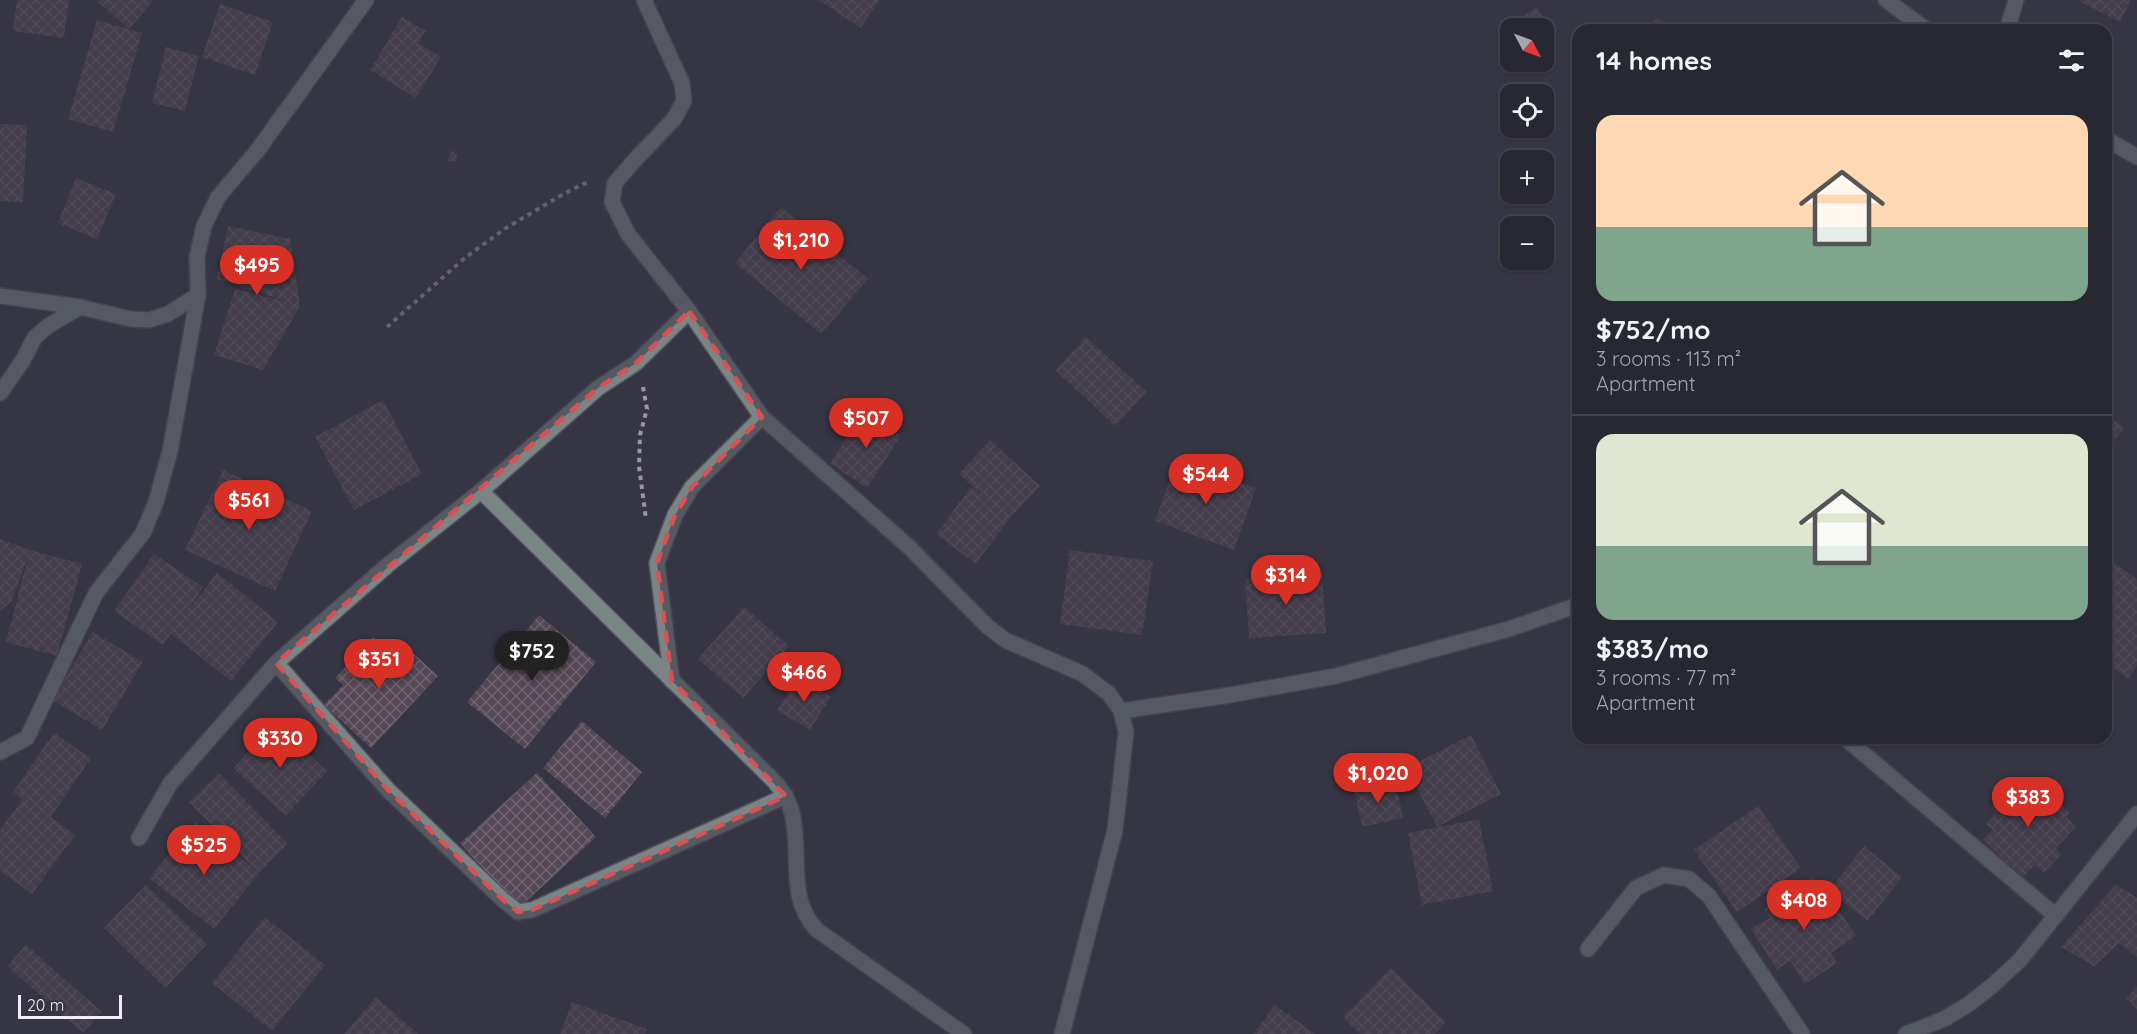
<!DOCTYPE html>
<html lang="en">
<head>
<meta charset="utf-8">
<style>
  body { margin:0; font-family:Quicksand,sans-serif; background:#30303b; color:#f1f3f6; height:100vh; display:flex; flex-direction:column; font-size:22px; white-space:nowrap }
  * { box-sizing:border-box; margin:0 }
  p { font-size:20px; color:#a5a6ac }
  .icon { flex:none; width:33px; height:33px; fill:none; stroke:currentColor; stroke-width:2; stroke-linecap:round; stroke-linejoin:round }
  .map { position:relative; flex:1; overflow:hidden }
  .details { position:absolute; left:1572px; top:24px; width:540px; height:720px; display:flex; flex-direction:column; background:#282833; border-radius:18px; box-shadow:0 2px 4px #0004,0 0 0 2px #44444e }
  .details>* { flex:none }
  .needle { width:39px; rotate:131deg }
  .fabs { position:absolute; left:1500px; top:18px; display:grid; gap:12px }
  .fabs a { display:grid; place-items:center; width:54px; height:54px; border-radius:12px; background:#282833; box-shadow:0 2px 4px #0004,0 0 0 2px #44444e; font-size:30px }
  .scale { position:absolute; left:18px; bottom:15px; width:104px; box-sizing:border-box; padding-left:6px; border:3px solid #efeef8; border-top:0; font-size:16px; line-height:21px; white-space:nowrap; color:#efeef8; -webkit-text-stroke:4px #363544; paint-order:stroke }
  .price { position:absolute; translate:-50% -51px; padding:0 14px; border-radius:21px; background:#d93025; color:#fff; font-size:20px; line-height:39px; filter:drop-shadow(0 2px 3px #0008) }
  .price::after { content:''; position:absolute; left:50%; top:36px; width:18px; height:14px; margin-left:-9px; background:inherit; clip-path:polygon(0 0,100% 0,50% 100%) }
  .price.selected { background:#222; color:#fff }
  ul { padding:0; list-style:none }
  li { display:grid; align-content:center; gap:12px; height:318px; padding:0 24px }
  li+li { border-top:2px solid #44444e }
  li span { display:grid; place-items:center; height:186px; border-radius:18px; color:#555 }
  li>.icon { margin-inline-start:auto }
  span .icon { width:108px; height:108px; fill:#fffc; stroke-width:1 }
  li b { font-size:26px }
  h2 { display:flex; justify-content:space-between; align-items:center; height:72px; padding:0 24px; font-size:26px }
  .map>svg:first-child { display:block }
  .building { fill:url(#building-cross-hatch) }
  .lines { fill:none; stroke-linecap:round; stroke-linejoin:round }
  .minor-casing { stroke:#545361; stroke-width:18 }
  .path { stroke:#9897a3; stroke-width:4; stroke-dasharray:4.5 4.5; stroke-linecap:butt }
  .minor { stroke:#7b8585; stroke-width:15 }
  .marked { fill:none; stroke:#db5052; stroke-width:4.5; stroke-dasharray:12 8; stroke-linejoin:round }
</style>
</head>
<body>
<div class="map">
<svg width="2137" height="1034" viewBox="0 0 2137 1034">
  <defs>
    <pattern id="building-cross-hatch" width="8" height="8" patternUnits="userSpaceOnUse" patternTransform="scale(1.5)"><rect width="8" height="8" fill="#554855"/><path d="M0 0l8 8M0 8l8-8" fill="none" stroke="#6e636e"/></pattern>
  </defs>
  <rect width="100%" height="100%" fill="#363544"/>
  <g class="building">
    <polygon points="17,0 69,0 64,38 13,31"/>
    <polygon points="99,0 154,0 129,29 98,2"/>
    <polygon points="818,0 879,0 861,28"/>
    <polygon points="2077,0 2131,0 2120,22"/>
    <polygon points="220,4 273,22 255,75 202,57"/>
    <polygon points="1537,7 1556,38 1544,46 1544,28 1511,28 1509,25"/>
    <polygon points="402,17 426,31 418,43 441,57 416,98 370,70"/>
    <polygon points="1657,18 1671,30 1646,30"/>
    <polygon points="97,20 142,33 113,132 68,119"/>
    <polygon points="166,47 199,56 185,111 152,103"/>
    <polygon points="0,124 27,125 23,202 0,201"/>
    <polygon points="450,151 457,153 456,162 448,161"/>
    <polygon points="76,178 116,194 97,239 58,223"/>
    <polygon points="781,207 868,279 821,334 735,263"/>
    <polygon points="228,226 290,239 300,306 263,370 214,355 235,289 292,303 217,279"/>
    <polygon points="2106,257 2114,260 2106,278"/>
    <polygon points="1086,337 1147,392 1115,426 1055,370"/>
    <polygon points="383,400 422,474 354,510 315,437"/>
    <polygon points="865,410 901,436 867,488 830,463"/>
    <polygon points="2106,414 2124,428 2106,451"/>
    <polygon points="990,440 1040,486 1010,518 976,564 936,534 971,487 983,496 959,474"/>
    <polygon points="1177,460 1256,488 1234,550 1155,521"/>
    <polygon points="223,470 312,511 275,591 185,550"/>
    <polygon points="0,539 30,550 82,564 57,656 6,642 29,554 11,602 0,611"/>
    <polygon points="1070,550 1153,561 1142,635 1060,624"/>
    <polygon points="154,554 203,587 188,610 217,573 278,622 231,681 171,634 163,645 114,611"/>
    <polygon points="2106,557 2137,579 2137,666 2128,679 2106,663"/>
    <polygon points="1322,573 1326,633 1249,638 1245,579"/>
    <polygon points="744,607 789,646 743,698 698,659"/>
    <polygon points="539,615 596,662 525,749 467,702"/>
    <polygon points="93,632 143,662 102,730 52,700"/>
    <polygon points="373,637 394,656 404,645 438,676 371,748 324,705 343,685 335,678"/>
    <polygon points="799,676 831,697 810,730 777,710"/>
    <polygon points="582,721 642,772 605,818 543,768"/>
    <polygon points="275,723 327,771 286,816 233,768"/>
    <polygon points="54,733 91,758 51,817 75,835 32,894 0,871 0,830 23,799 13,792"/>
    <polygon points="1471,735 1501,794 1437,827 1406,768"/>
    <polygon points="219,773 288,844 259,873 189,802"/>
    <polygon points="537,773 596,837 519,908 460,843"/>
    <polygon points="2019,778 2032,790 2039,783 2070,813 2066,817 2076,827 2056,848 2061,854 2044,873 2035,865 2022,878 1983,840 1993,830 1986,824 1996,813 1991,808"/>
    <polygon points="1395,781 1403,818 1362,827 1354,790"/>
    <polygon points="1758,806 1801,868 1737,912 1694,850"/>
    <polygon points="1479,819 1493,891 1422,905 1408,833"/>
    <polygon points="195,822 259,873 214,929 149,878"/>
    <polygon points="1864,846 1902,877 1868,921 1829,891"/>
    <polygon points="1813,877 1836,912 1839,910 1856,936 1831,953 1837,963 1805,984 1790,961 1777,970 1751,929 1770,918 1764,909"/>
    <polygon points="2116,884 2137,898 2137,957 2119,943 2094,966 2061,947"/>
    <polygon points="146,885 207,944 165,988 104,928"/>
    <polygon points="265,917 325,965 272,1031 212,983"/>
    <polygon points="26,945 102,1012 83,1033 7,966"/>
    <polygon points="1391,968 1446,1022 1435,1034 1360,1034 1343,1017"/>
    <polygon points="2137,986 2137,1009 2126,998"/>
    <polygon points="376,997 418,1034 344,1034"/>
    <polygon points="572,1002 647,1029 645,1034 560,1034"/>
    <polygon points="1275,1005 1315,1034 1253,1034"/>
  </g>
  <g class="lines">
    <g class="minor-casing">
      <g id="minor">
        <polyline points="644,0 682,83 684,101 674,119 633,162 615,183 612,202 628,234 689,311 762,417 909,547 987,626 1005,640 1083,674 1109,694 1121,711 1126,732 1115,830 1062,1034"/>
        <polyline points="1886,0 1927,30"/>
        <polyline points="2007,30 2016,0"/>
        <polyline points="2106,139 2137,157"/>
        <polyline points="0,296 80,307 131,319 149,320 168,314 198,295"/>
        <polyline points="0,393 22,362 35,337 48,326 80,307"/>
        <path d="M481,491L774,781C783,792 791,803 793,818C801,856 787,899 817,930L964,1034"/>
        <polyline points="276,663 388,790 502,899 518,912 532,910 786,796"/>
        <polyline points="672,681 657,563 675,515 692,487 762,417"/>
        <polyline points="1121,711 1230,695 1336,676 1509,629 1578,605"/>
        <polyline points="1845,738 2056,916"/>
        <polyline points="0,752 27,738 96,593 143,533 156,502 170,451 198,295 197,257 204,226 218,197 257,151 366,0"/>
        <polyline points="139,838 170,784 276,663 389,564 481,491 598,388 636,363 689,311"/>
        <polyline points="1588,949 1636,888 1664,875 1689,879 1709,896 1802,1034"/>
        <polyline points="1906,1034 1944,1019 1969,1004 1993,985 2020,960 2137,814"/>
      </g>
    </g>
    <g class="path">
      <polyline points="387,327 466,257 506,228 560,196 583,184 591,182"/>
      <polyline points="643,387 647,409 640,435 639,466 646,519"/>
    </g>
    <use href="#minor" class="minor"/>
  </g>
  <path d="M0 0H2137V1034H0ZM689,311L762,417L692,487L675,515L657,563L672,681L786,796L532,910L518,912L502,899L388,790L276,663L598,388L636,363Z" fill="#363544" fill-opacity=".55" fill-rule="evenodd"/>
  <path class="marked" d="M689,311L762,417L692,487L675,515L657,563L672,681L786,796L532,910L518,912L502,899L388,790L276,663L598,388L636,363Z"/>
</svg>
<div class="fabs">
<a><svg class="needle" viewBox="-14 -14 28 28"><path d="M0-13l5 13h-10z" fill="#e53935"/><path d="M0 13l5-13h-10z" fill="#a5a6ac"/></svg></a>
<a><svg class="icon" aria-label="locate" viewBox="0 0 24 24"><circle cx="12" cy="12" r="6"/><path d="M12 2v4M12 18v4M2 12h4M18 12h4"/></svg></a>
<a>+</a>
<a>−</a>
</div>
<div class="scale">20 m</div>
<b class="price" style="left:801px;top:271px">$1,210</b>
<b class="price" style="left:257px;top:296px">$495</b>
<b class="price" style="left:866px;top:449px">$507</b>
<b class="price" style="left:1206px;top:505px">$544</b>
<b class="price" style="left:249px;top:531px">$561</b>
<b class="price" style="left:1286px;top:606px">$314</b>
<b class="price selected" style="left:532px;top:682px">$752</b>
<b class="price" style="left:379px;top:690px">$351</b>
<b class="price" style="left:804px;top:703px">$466</b>
<b class="price" style="left:280px;top:769px">$330</b>
<b class="price" style="left:1378px;top:804px">$1,020</b>
<b class="price" style="left:2028px;top:828px">$383</b>
<b class="price" style="left:204px;top:876px">$525</b>
<b class="price" style="left:1804px;top:931px">$408</b>
<section class="details">
<h2>14 homes<svg class="icon" aria-label="filters" viewBox="0 0 24 24"><path d="M4 7h16M4 17h16"/><circle cx="9" cy="7" r="2"/><circle cx="15" cy="17" r="2"/></svg></h2>
<ul>
<li><span style="background:linear-gradient(#ffd9b3 60%,#7fa58c 0)"><svg class="icon" aria-label="home" viewBox="0 0 24 24"><path d="M3 11l9-7 9 7M6 9v11h12V9"/></svg></span><div><b>$752/mo</b><p>3 rooms · 113 m²</p><p>Apartment</p></div></li>
<li><span style="background:linear-gradient(#dfe7d0 60%,#7fa58c 0)"><svg class="icon" aria-label="home" viewBox="0 0 24 24"><path d="M3 11l9-7 9 7M6 9v11h12V9"/></svg></span><div><b>$383/mo</b><p>3 rooms · 77 m²</p><p>Apartment</p></div></li>
</ul>
</section>
</div>
</body>
</html>
